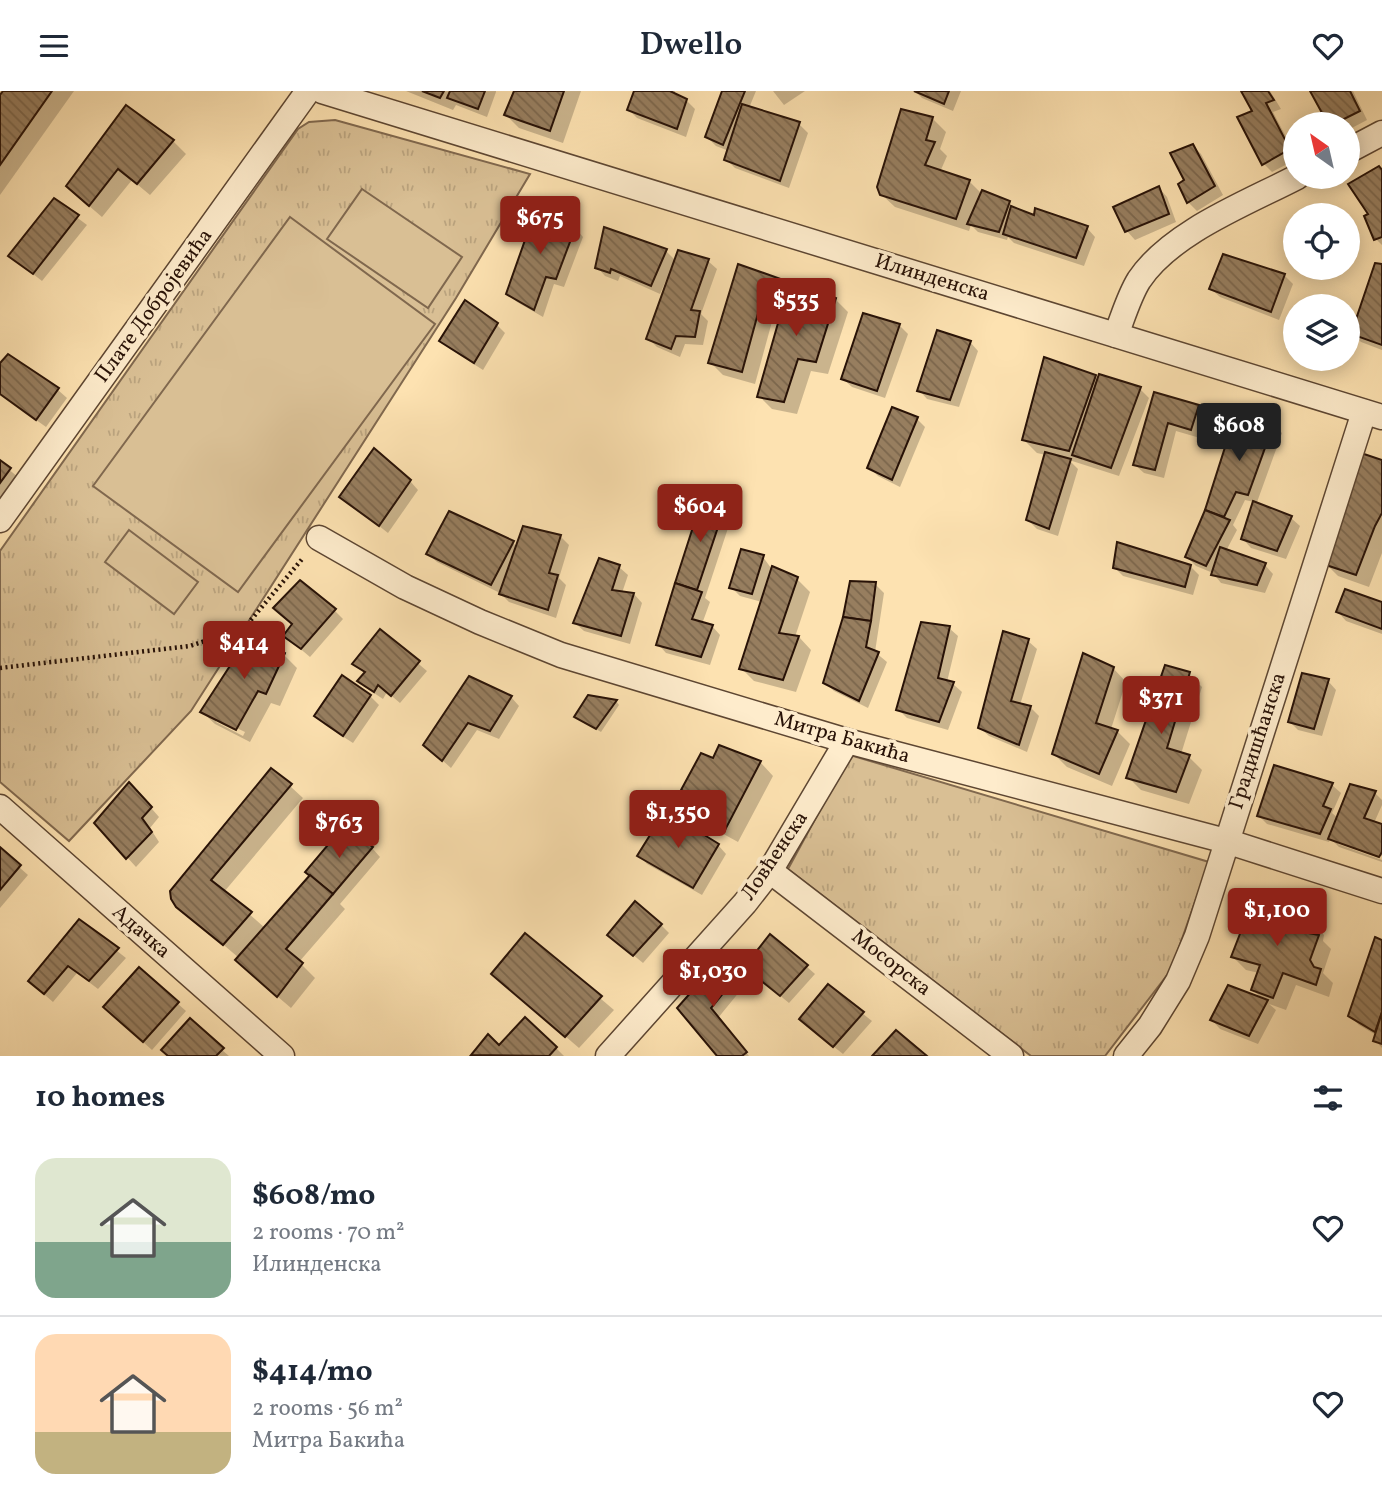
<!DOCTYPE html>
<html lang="en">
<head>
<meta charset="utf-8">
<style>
  body { margin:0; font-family:Vollkorn,serif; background:#f2f2f3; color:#1f2937; height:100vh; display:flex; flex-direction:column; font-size:26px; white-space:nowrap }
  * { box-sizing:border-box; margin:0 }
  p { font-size:23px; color:#747a83 }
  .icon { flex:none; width:38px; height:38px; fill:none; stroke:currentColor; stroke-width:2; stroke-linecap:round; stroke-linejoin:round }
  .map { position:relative; height:965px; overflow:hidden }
  .sheet { display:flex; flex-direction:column; background:#fff; flex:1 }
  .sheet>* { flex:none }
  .needle { width:46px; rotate:326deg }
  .tools { position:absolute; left:1283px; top:21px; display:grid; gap:14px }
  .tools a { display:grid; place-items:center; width:77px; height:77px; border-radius:50%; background:#fff; box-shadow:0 4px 18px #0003; font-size:35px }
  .price { position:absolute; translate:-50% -60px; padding:0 16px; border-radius:7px; background:#8f2418; color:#fff; font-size:23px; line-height:46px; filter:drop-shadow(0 2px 4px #0008) }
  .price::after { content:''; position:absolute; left:50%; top:42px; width:21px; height:16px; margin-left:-10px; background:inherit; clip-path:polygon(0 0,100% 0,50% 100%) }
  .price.selected { background:#222; color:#fff }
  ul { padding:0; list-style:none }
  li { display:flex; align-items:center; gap:21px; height:175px; padding:0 35px }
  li+li { border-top:2px solid #e0e1e3 }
  li span { display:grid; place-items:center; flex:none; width:196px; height:140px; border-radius:21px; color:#555 }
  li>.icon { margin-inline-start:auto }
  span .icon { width:84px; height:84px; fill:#fffc; stroke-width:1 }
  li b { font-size:30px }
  h2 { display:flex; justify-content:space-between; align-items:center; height:84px; padding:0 35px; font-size:30px }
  header { display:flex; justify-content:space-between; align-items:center; height:91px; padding:0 35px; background:#fff; font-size:32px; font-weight:600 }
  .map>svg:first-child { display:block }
  .grass { fill:url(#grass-tufts); stroke:#80684e; stroke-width:2 }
  .pitch { fill:#d9bf94; stroke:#80684e; stroke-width:2 }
  .shadow { fill:#0003; fill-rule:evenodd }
  .building { fill:url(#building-back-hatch); stroke:#281207; stroke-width:2 }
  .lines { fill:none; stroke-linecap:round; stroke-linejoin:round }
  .minor-casing { stroke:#5d4632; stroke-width:27 }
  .path { stroke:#281207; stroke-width:4.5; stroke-dasharray:2 3.5; stroke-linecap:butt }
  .minor { stroke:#feeccc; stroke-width:24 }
  .labels { text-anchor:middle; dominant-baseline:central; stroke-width:7; stroke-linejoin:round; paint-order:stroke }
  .street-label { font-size:21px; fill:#281207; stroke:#feeccc }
</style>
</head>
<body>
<header><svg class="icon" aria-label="menu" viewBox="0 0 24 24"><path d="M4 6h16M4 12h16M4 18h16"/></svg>Dwello<svg class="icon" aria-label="heart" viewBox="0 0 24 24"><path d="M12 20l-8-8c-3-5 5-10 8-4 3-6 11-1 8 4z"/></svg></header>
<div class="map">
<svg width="1382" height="965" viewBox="0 0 1382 965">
  <defs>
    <pattern id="grass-tufts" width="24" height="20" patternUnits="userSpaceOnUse" patternTransform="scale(1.75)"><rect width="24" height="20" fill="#d9bf94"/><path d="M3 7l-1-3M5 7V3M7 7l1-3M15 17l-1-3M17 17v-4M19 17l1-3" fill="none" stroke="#baa37e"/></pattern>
    <pattern id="building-back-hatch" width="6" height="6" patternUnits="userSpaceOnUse" patternTransform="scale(1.75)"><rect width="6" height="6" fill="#977e5f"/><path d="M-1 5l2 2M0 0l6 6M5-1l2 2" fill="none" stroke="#7b664c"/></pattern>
  </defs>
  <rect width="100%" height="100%" fill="#fde2b1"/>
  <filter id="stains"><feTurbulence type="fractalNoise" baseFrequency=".00286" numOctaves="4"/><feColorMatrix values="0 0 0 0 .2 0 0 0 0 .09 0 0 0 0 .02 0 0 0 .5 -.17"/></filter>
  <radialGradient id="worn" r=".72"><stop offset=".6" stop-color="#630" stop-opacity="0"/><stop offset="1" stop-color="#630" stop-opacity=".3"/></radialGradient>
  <g class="grass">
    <polygon points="335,29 530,83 456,207 191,620 69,750 0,691 0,460 298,38 309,31"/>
    <polygon points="850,664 1209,771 1171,879 1105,965 1031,965 788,778"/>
  </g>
  <g class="pitch">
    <polygon points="362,98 462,166 428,217 327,148"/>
    <polygon points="290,126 435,233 238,501 93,395"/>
    <polygon points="129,439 198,491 174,523 105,471"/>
  </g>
  <g class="shadow">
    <polygon points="5,0 74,0 0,104 0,7"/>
    <polygon points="406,0 496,0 496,1 487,26 456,14 453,19"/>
    <polygon points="516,0 581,0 563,52 519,37 506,24"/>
    <polygon points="636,0 675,0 675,4 686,9 695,18 686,46 637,27 629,19"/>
    <polygon points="724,0 756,0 749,17 799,33 808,42 789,97 735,77 726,68 729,60 716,55 707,46"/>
    <polygon points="773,0 805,0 784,14"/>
    <polygon points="915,0 961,0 953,20 922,7"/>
    <polygon points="1243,0 1270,0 1281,18 1273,21 1295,63 1295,69 1272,81 1264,73 1255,21"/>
    <polygon points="1312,0 1353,0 1367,29 1348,39 1348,33 1330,33"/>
    <polygon points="127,16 173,50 186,63 150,104 132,89 102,126 81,108"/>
    <polygon points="902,20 933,28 946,41 940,58 947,65 940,81 969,90 982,103 1009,112 1017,119 1035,127 1087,137 1095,146 1084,175 1014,152 1008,146 1007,149 978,141 971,134 969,140 895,116 881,103"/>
    <polygon points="1193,55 1201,63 1223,104 1197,120 1188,111 1180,93 1186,90"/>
    <polygon points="1382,80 1382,154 1376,148 1366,126 1370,123"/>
    <polygon points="1159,97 1167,106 1176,131 1135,149 1127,140"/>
    <polygon points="55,110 87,134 42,190 10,165"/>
    <polygon points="575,137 583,146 564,196 554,193 543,226 517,211 508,203"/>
    <polygon points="606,139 666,160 676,170 708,170 717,178 701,223 708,230 703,254 685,253 680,266 657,256 648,247 670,188 667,187 660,203 620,185 618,190 605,185 597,176"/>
    <polygon points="1382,175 1382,259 1361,251 1353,243"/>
    <polygon points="1284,184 1293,193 1279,229 1220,206 1211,198"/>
    <polygon points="780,190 789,200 835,208 848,221 828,283 811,280 797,323 772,318 759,305 781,229 773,227 755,293 723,284 710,271"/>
    <polygon points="497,234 505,242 483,279 450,258 441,249"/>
    <polygon points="899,234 908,243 885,307 852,296 843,288"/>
    <polygon points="970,251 978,260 959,316 927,308 919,299"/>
    <polygon points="8,265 58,299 67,307 46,336 0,303 0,275"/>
    <polygon points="1095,285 1099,289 1140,298 1149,307 1119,385 1069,369 1078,378 1058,445 1037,438 1028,429 1046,364 1037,362 1024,349"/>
    <polygon points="1155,303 1198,315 1207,324 1200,347 1176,340 1164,387 1144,382 1135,374"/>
    <polygon points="917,328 925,336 900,396 878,385 869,376"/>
    <polygon points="1273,334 1282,342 1256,414 1291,427 1300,435 1286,468 1251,457 1243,448 1254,411 1245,409 1233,434 1237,439 1226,460 1265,474 1273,483 1265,502 1221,492 1213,482 1196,475 1187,466 1207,420"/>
    <polygon points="0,371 19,387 0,412"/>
    <polygon points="1382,371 1382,462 1369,496 1338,485 1325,472"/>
    <polygon points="410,390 418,399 388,442 342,406"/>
    <polygon points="703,410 724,417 732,425 705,507 710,511 702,533 712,535 720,544 710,574 666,562 658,553"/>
    <polygon points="450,422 513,452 517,456 561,446 569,454 559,487 566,494 556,527 509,511 500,502 437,471 428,463"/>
    <polygon points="763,466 771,477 797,488 810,501 795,546 799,546 811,559 796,601 754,590 741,577 762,511 740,505 731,496"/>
    <polygon points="1190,475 1199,484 1193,504 1123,485 1114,476"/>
    <polygon points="619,476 628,484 622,502 634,503 642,512 630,553 584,540 575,532"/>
    <polygon points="875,493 884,502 875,561 887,571 868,617 834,600 825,592 845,527"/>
    <polygon points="1382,513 1382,543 1346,530 1338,521"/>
    <polygon points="334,519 343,528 310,566 285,545 293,533"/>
    <polygon points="949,537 958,545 947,591 953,593 962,601 948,639 907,627 898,618"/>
    <polygon points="380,540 427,580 400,612 387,601 383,608 368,598 360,590 366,584 354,573"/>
    <polygon points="1028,550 1037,558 1020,614 1031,617 1039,625 1027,661 989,645 980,637"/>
    <path d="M284,564L297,577L280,615L271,612L250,651L215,633L202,621ZM216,627L245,641L243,645L216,631Z"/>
    <polygon points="1113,577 1126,591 1111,638 1117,640 1130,653 1112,695 1067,676 1054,663"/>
    <polygon points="1189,583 1202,596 1181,663 1189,666 1202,679 1189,713 1141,699 1128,686"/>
    <polygon points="1328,590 1336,599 1322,645 1298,639 1290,631"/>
    <polygon points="370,605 379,614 353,652 325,634 316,625"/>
    <polygon points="511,606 519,615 499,648 477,639 451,677 425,654"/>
    <polygon points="616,610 619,614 601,641 576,626"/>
    <polygon points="720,657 761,672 773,685 738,751 707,734 694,721 699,713 684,698 714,669"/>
    <polygon points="1275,676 1332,694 1341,702 1332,722 1338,727 1351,695 1375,702 1382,709 1382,714 1374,732 1382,735 1382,765 1338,749 1338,753 1382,769 1382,771 1339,756 1330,747 1329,751 1267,733 1259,725"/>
    <polygon points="290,695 303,707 224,801 265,837 312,785 372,757 380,766 340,813 345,818 299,871 315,887 291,917 250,882 239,867 178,815"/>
    <polygon points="138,702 159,726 150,737 159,751 136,776 96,732"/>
    <polygon points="718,754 726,763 702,804 647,773 639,764"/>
    <polygon points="0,759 28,784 0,817"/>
    <polygon points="1253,814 1312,831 1324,844 1323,850 1331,858 1323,882 1333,892 1329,906 1296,894 1286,919 1269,913 1276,919 1258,953 1220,938 1212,929 1264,910 1253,899 1259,882 1246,879 1233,866"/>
    <polygon points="79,830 126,867 98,898 77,882 53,911 38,898"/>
    <polygon points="661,834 669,842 643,872 609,844"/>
    <polygon points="526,844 614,919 579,957 493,883"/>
    <polygon points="1382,851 1382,957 1375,949 1376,944 1359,934 1350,925"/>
    <polygon points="725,865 749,889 718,927 749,965 720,965 680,917"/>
    <polygon points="806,875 815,883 789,912 755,884"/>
    <polygon points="828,895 872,930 843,963 809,936"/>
    <polygon points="177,912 186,920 152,959 114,925"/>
    <polygon points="190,929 222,959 229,965 170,965"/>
    <polygon points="488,945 499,956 556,957 564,965 474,965"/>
  </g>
  <g class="building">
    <polygon points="3,0 52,0 0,74 0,4"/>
    <polygon points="422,0 444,0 440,7"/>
    <polygon points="450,0 485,0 478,18 447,7"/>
    <polygon points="514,0 564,0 550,40 504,24"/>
    <polygon points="634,0 670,0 687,8 677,38 627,19"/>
    <polygon points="722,0 745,0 723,54 705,46"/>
    <polygon points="914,0 949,0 944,13"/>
    <polygon points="1241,0 1268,0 1274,9 1266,12 1290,58 1262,74 1237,26 1252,20"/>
    <polygon points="1310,0 1350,0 1360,20 1334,33 1328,33"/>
    <polygon points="742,13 800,31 780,90 724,69"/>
    <polygon points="126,14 174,49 137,93 118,78 89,115 66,95"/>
    <polygon points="901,18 933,26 926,49 935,51 925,74 970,89 956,128 880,104 877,96"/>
    <polygon points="1193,53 1215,95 1187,112 1178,93 1184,89 1170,62"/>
    <polygon points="1379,75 1382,79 1382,146 1374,149 1364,125 1368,123 1348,93"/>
    <polygon points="1159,95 1169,123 1125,141 1113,116"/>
    <polygon points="982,99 1010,110 999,141 967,133"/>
    <polygon points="54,107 79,124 33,183 8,165"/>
    <polygon points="537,115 576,135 556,188 546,186 534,219 506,203"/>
    <polygon points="1011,115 1034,124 1035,117 1088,135 1076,167 1003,143"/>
    <polygon points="604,136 667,158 651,195 611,178 610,182 595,177"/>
    <polygon points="678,159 709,168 691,219 700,220 695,246 676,245 671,258 646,248"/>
    <polygon points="1223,163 1285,183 1271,221 1209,198"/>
    <polygon points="1375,172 1382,173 1382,254 1351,243"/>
    <polygon points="738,173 781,188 771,218 760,215 742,281 708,272"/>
    <polygon points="790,190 836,207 816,271 798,268 784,311 757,306"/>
    <polygon points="465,209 498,232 474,272 439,250"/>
    <polygon points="863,222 900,233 877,300 841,288"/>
    <polygon points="937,239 971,250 950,309 917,300"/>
    <polygon points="8,263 59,297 36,329 0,303 0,272"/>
    <polygon points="1044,266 1096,284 1069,360 1022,349"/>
    <polygon points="1099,283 1141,296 1111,377 1072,364"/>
    <polygon points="1154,301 1199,314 1191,339 1168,332 1155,379 1133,374"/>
    <polygon points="892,316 918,326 892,389 867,377"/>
    <polygon points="1235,325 1274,332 1248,404 1236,401 1224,426 1205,419"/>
    <polygon points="374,357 411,389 379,435 339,406"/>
    <polygon points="1045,361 1071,368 1049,438 1026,429"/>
    <polygon points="1358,361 1382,369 1382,422 1375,435 1356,484 1323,473"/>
    <polygon points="0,369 11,377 0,392"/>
    <polygon points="702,408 725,415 697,499 675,492"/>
    <polygon points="1253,410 1292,425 1277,460 1241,448"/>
    <polygon points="1205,419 1230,429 1206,475 1185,466"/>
    <polygon points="449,420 514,450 491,494 426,463"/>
    <polygon points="523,435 561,444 549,482 558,484 548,519 499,503"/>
    <polygon points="1117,451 1191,474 1185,496 1113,477"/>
    <polygon points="1220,456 1266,472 1257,494 1211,484"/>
    <polygon points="741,458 764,464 752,503 729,497"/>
    <polygon points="599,467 620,474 612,499 634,502 621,545 573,532"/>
    <polygon points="772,475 798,486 779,542 799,545 783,589 739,578"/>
    <polygon points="300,489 336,518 301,558 283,545 292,533 273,517"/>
    <polygon points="850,490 876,491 871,530 843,526"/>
    <polygon points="675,492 702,501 692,528 713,534 701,566 656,554"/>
    <polygon points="1345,498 1382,511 1382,538 1336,521"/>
    <polygon points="843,526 871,530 866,556 879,561 859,610 823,592"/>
    <polygon points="921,531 950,535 938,587 954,591 939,631 896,619"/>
    <polygon points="380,538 420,570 391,605 378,594 374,601 357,590 365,581 352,573"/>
    <polygon points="1003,540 1029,548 1011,610 1031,615 1019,654 978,637"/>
    <polygon points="252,541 285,562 266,603 258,600 236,639 200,621"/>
    <polygon points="1083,562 1114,576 1096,632 1118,639 1099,683 1052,663"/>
    <polygon points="1165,574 1190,581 1167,657 1190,664 1176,701 1126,687"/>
    <polygon points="1302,582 1329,588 1314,638 1288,631"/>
    <polygon points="342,584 371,604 343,645 314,625"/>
    <polygon points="469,585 512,605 490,640 468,632 442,670 423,654"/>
    <polygon points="588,604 617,609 596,638 574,626"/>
    <polygon points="719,654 761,670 725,739 692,721 700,708 681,699 701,662 713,667"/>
    <polygon points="1274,674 1333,692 1323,715 1331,718 1320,743 1257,725"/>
    <polygon points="271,677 292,693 211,789 252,821 223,854 176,816 171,808 170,800"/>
    <polygon points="129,691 152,716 142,727 152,741 126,768 94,732"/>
    <polygon points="1350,693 1376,700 1364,727 1382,733 1382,761 1379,766 1328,748"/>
    <polygon points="665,720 719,753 693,797 637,765"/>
    <polygon points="343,736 373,756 333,803 305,781"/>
    <polygon points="0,756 21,774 0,799"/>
    <polygon points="310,784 333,803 286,858 303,872 277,906 235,869"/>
    <polygon points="635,810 662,833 633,865 607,844"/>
    <polygon points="1252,812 1312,829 1308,842 1319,844 1310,869 1314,876 1321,878 1316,894 1283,882 1273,907 1251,899 1260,874 1231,866"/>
    <polygon points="79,828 119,857 89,890 68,875 44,903 28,890"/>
    <polygon points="525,842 602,905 565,946 491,883"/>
    <polygon points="770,843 808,874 780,905 744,876"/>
    <polygon points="1375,846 1382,849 1382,921 1375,941 1348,925"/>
    <polygon points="725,863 742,879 711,917 747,961 742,965 717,965 677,917"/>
    <polygon points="139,876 179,911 143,951 103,916"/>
    <polygon points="828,893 864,921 833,956 799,928"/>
    <polygon points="1228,894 1268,909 1249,945 1210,929"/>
    <polygon points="1382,921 1382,953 1373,950"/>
    <polygon points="525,926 557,956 549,965 471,964 488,943 499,954"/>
    <polygon points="190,927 224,957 216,965 168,965 161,959"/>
    <polygon points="896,939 927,965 872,965"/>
  </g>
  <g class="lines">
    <g class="minor-casing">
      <g id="minor">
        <polyline points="322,0 1382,326"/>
        <polyline points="1348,60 1382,42"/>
        <path d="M1116,244C1123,226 1129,205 1139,189C1171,141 1247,112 1297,86"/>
        <polyline points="0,429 308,0"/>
        <polyline points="319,447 405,496 480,531 561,564 847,650 1226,750 1382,800"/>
        <polyline points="0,716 282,965"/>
        <polyline points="770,780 1011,965"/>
        <polyline points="608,965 745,812 770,780 847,650"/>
        <polyline points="1126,965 1150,935 1178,890 1197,845 1364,321"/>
      </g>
    </g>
    <polyline class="path" points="0,577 190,555 245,536 303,467"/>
    <use href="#minor" class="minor"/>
  </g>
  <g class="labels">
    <g class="street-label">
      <text transform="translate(932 187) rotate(17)">Илинденска</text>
      <text transform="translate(154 215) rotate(-54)">Плате Добројевића</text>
      <text transform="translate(842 647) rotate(16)">Митра Бакића</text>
      <text transform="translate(1258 650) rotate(-72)">Градишћанска</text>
      <text transform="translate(775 765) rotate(-56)">Ловћенска</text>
      <text transform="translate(141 841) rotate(41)">Адачка</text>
      <text transform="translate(891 872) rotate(38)">Мосорска</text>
    </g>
  </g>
  <rect width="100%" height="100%" filter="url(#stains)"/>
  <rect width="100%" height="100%" fill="url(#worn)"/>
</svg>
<div class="tools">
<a><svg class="needle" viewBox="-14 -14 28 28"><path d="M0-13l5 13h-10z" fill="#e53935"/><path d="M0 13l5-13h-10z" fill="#747a83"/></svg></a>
<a><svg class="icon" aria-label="locate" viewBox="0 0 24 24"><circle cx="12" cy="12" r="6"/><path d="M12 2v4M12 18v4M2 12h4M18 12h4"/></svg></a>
<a><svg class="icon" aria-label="layers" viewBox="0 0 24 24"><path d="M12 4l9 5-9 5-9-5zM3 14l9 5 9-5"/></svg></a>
</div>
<b class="price" style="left:540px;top:165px">$675</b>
<b class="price" style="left:796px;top:247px">$535</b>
<b class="price selected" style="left:1239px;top:372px">$608</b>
<b class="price" style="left:700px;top:453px">$604</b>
<b class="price" style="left:244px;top:590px">$414</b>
<b class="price" style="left:1161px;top:645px">$371</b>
<b class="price" style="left:678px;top:759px">$1,350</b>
<b class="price" style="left:339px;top:769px">$763</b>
<b class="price" style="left:1277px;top:857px">$1,100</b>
<b class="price" style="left:713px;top:918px">$1,030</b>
</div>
<section class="sheet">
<h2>10 homes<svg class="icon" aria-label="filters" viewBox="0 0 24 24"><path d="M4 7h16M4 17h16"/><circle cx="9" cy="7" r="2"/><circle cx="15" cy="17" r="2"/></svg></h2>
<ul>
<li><span style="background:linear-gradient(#dfe7d0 60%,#7fa58c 0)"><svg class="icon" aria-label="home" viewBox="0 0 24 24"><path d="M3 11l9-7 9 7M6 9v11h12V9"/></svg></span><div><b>$608/mo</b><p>2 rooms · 70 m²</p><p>Илинденска</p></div><svg class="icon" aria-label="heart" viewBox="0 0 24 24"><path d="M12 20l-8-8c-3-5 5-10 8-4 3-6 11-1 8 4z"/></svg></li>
<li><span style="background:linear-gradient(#ffd9b3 70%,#c2b280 0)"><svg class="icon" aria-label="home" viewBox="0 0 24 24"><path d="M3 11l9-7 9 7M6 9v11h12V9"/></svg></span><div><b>$414/mo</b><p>2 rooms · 56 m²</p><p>Митра Бакића</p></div><svg class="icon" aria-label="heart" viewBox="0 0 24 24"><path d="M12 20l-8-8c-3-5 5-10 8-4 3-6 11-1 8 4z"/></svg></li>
</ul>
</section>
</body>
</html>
